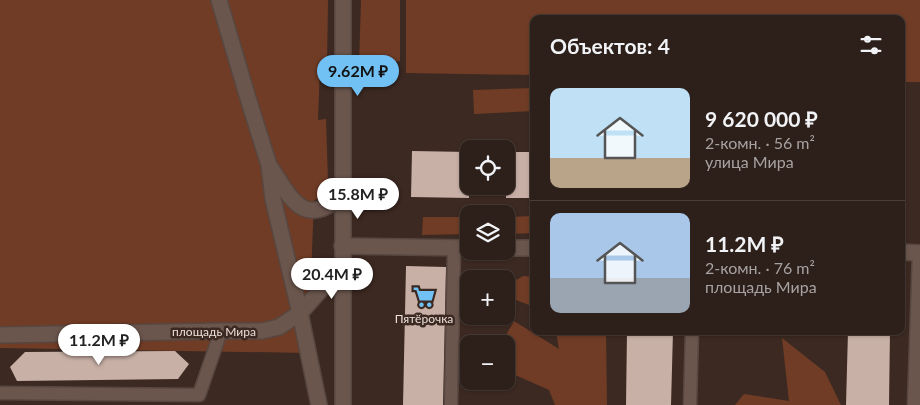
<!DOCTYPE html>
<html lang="ru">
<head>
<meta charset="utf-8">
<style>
  body { margin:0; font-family:Lato,sans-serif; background:#352722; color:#f1f3f6; height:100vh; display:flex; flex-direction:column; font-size:19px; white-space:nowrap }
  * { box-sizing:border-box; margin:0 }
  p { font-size:16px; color:#a7a2a2 }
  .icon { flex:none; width:28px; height:28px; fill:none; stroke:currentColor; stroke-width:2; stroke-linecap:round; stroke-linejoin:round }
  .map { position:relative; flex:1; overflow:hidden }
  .drawer { position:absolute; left:530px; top:15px; width:375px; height:320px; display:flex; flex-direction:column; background:#2d1f19; border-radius:10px; box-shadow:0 1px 4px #0004,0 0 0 1px #483d38 }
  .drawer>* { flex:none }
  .controls { position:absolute; left:460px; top:140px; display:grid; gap:10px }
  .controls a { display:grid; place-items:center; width:55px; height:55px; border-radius:10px; background:#2d1f19; box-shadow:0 1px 4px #0004,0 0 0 1px #483d38; font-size:25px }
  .price { position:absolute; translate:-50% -42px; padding:0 11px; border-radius:18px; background:#fff; color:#222; font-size:16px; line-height:32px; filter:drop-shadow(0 1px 2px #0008) }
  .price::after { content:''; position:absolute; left:50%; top:30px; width:15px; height:11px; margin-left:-8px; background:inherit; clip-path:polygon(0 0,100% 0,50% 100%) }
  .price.active { background:#71c1f5; color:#111 }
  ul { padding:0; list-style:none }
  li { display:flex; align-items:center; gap:15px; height:125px; padding:0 20px }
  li+li { border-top:1px solid #483d38 }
  li span { display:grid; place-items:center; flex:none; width:140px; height:100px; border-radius:10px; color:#555 }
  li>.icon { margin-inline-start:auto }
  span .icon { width:60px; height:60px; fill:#fffc; stroke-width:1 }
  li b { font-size:21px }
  h2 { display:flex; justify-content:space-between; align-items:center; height:60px; padding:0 20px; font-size:21px }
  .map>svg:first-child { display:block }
  .green { fill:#703c26 }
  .building { fill:#c8b0a6 }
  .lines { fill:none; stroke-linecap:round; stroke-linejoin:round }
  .service-casing { stroke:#574740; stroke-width:15 }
  .minor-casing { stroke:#574740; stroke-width:18 }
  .tertiary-casing { stroke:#574740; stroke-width:18 }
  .service { stroke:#6b564d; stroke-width:12 }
  .minor { stroke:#6b564d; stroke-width:15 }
  .tertiary { stroke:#6b564d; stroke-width:15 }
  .labels { text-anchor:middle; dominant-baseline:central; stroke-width:5; stroke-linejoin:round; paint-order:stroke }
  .poi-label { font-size:12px; fill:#ecdfda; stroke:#3c2921 }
  .street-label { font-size:12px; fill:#ecdfda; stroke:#3c2921 }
</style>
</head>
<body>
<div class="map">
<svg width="920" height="405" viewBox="0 0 920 405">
  <rect width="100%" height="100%" fill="#3c2921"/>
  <g class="green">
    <polygon points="0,0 328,0 327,64 320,65 318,120 326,119 328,182 319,199 314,200 308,353 0,348"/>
    <polygon points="361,0 400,0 400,61 359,64"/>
    <polygon points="406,0 920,0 920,82 901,82 901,19 534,19 534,75 406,73"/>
    <polygon points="534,88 534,111 474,114 473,90"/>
    <polygon points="534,216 534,233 506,234 506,217"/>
    <polygon points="423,217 469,217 469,234 422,235"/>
    <polygon points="523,276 534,277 534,307 506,296 506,286"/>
    <polygon points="514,321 559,349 556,331 606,331 607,405 555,405 549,390 513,374 506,368 506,344 501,344"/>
    <polygon points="782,338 825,372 841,405 735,405 744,394 789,401"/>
  </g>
  <g class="building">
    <polygon points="412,151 469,152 469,198 411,197"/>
    <rect x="506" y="152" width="28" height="46"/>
    <polygon points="406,266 446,267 443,405 403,405"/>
    <polygon points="627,331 673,331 671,405 626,405"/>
    <polygon points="848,331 890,331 889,405 846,405"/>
    <polygon points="175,351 189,364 178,379 17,381 10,367 25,352"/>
  </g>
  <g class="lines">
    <g class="service-casing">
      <g id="service">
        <polyline points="0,393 199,395 221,331"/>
        <polyline points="451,405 454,248"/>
        <polyline points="690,405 692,331"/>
        <polyline points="914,405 919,253"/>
      </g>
    </g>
    <g class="minor-casing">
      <g id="minor">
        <polyline points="342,246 469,248"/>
        <polyline points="506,248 534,248"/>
        <polyline points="901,252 920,253"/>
        <polyline points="0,335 221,331 262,331 279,327 300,313 342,266"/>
      </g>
    </g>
    <g class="tertiary-casing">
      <g id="tertiary">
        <polyline points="219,0 247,95 269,165 273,199 300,313 319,405"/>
        <path d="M271,168C292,201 306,230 344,193"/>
        <polyline points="343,405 343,0"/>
      </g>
    </g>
    <use href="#service" class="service"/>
    <use href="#minor" class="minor"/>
    <use href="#tertiary" class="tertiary"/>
  </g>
  <defs>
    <g id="supermarket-bare" transform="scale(1.725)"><path d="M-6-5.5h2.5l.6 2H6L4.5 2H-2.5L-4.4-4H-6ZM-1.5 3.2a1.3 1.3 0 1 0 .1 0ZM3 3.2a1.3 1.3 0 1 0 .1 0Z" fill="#71c1f5" stroke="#3c2921" stroke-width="2.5" paint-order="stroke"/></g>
  </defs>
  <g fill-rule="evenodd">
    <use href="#supermarket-bare" x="424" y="297"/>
  </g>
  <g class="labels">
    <g class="poi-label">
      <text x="424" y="318">Пятёрочка</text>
    </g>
    <g class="street-label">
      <text x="214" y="331">площадь Мира</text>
    </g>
  </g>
</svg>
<div class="controls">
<a><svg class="icon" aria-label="locate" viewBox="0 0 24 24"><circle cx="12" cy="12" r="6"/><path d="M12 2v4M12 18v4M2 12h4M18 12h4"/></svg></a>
<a><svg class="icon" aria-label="layers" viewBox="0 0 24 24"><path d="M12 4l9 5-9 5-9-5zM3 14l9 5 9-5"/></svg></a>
<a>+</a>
<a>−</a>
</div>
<b class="price active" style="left:358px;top:97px">9.62M ₽</b>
<b class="price" style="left:358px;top:220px">15.8M ₽</b>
<b class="price" style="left:332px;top:300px">20.4M ₽</b>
<b class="price" style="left:99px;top:366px">11.2M ₽</b>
<section class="drawer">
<h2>Объектов: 4<svg class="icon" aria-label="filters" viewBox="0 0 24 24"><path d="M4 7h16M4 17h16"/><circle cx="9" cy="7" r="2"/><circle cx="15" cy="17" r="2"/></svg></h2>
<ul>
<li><span style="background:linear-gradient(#bfe0f5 70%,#b9a48a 0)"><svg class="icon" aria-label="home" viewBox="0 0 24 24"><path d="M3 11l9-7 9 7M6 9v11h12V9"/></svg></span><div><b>9 620 000 ₽</b><p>2-комн. · 56 m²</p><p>улица Мира</p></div></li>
<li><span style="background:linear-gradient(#a9c7e8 65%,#9aa5b1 0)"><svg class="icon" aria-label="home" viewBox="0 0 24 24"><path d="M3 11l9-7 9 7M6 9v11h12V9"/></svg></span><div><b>11.2M ₽</b><p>2-комн. · 76 m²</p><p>площадь Мира</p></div></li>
</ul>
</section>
</div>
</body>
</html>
